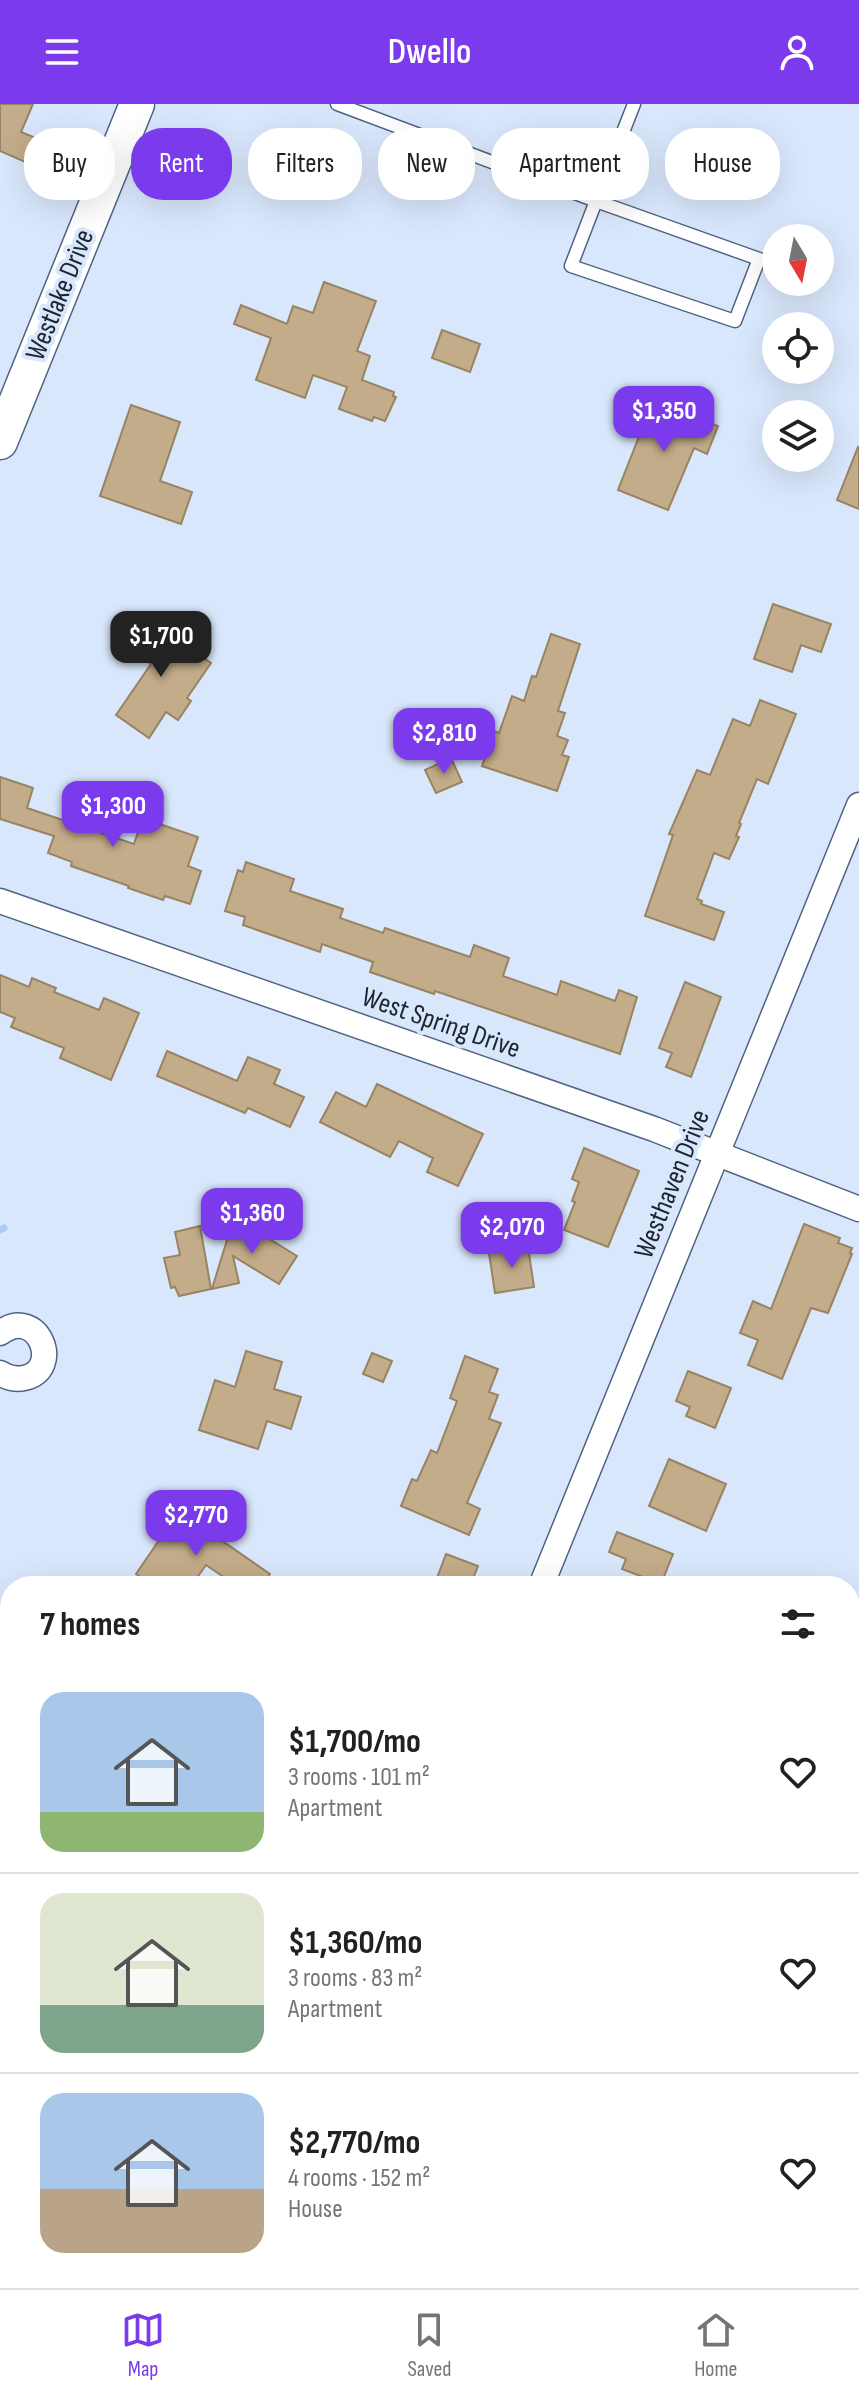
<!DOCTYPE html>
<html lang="en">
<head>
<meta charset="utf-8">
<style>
  body { margin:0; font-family:"Sofia Sans Condensed",sans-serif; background:#f2f2f2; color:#202124; height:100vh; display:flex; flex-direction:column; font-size:30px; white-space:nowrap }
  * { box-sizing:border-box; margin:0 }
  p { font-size:26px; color:#757577 }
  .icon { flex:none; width:44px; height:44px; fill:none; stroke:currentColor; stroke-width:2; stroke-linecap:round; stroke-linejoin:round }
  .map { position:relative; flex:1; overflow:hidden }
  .sheet { position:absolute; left:0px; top:1472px; width:860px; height:712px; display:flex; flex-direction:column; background:#fff; border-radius:32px 32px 0 0; box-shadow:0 8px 32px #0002 }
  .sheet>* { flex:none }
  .top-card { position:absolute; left:24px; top:24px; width:812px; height:72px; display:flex; gap:16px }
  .needle { width:52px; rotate:170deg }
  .tools { position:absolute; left:762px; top:120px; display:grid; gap:16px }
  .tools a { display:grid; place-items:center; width:72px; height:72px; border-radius:50%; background:#fff; box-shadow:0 8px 32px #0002; font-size:40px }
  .price { position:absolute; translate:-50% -68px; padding:0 18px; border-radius:16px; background:#7c3aed; color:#fff; font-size:26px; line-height:52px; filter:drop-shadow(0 2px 4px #0008) }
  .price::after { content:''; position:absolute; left:50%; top:48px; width:24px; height:18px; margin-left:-12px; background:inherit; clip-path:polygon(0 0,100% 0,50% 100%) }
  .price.current { background:#222; color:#fff }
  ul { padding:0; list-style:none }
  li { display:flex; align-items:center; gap:24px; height:200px; padding:0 40px }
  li+li { border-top:2px solid #e0e0e0 }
  li span { display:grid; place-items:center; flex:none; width:224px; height:160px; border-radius:24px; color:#555 }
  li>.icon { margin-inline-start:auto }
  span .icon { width:96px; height:96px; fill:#fffc; stroke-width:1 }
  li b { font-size:34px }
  h2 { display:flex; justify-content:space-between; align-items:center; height:96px; padding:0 40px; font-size:34px }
  .pill { padding:0 28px; border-radius:32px; background:#fff; box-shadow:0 8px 32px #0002; font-size:28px; line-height:72px }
  .pill.current { background:#7c3aed; color:#fff }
  header { display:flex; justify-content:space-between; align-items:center; height:104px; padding:0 40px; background:#7c3aed; color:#fff; font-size:36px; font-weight:600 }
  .tabs { display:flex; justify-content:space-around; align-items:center; height:112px; border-top:2px solid #e0e0e0; background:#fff; font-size:22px; color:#757577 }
  .tabs a { display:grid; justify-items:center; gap:4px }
  .tabs .current { color:#7c3aed }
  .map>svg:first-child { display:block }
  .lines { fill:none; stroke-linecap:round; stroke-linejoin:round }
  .stream { stroke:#b1cbf2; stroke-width:7 }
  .building { fill:#c2ac89; stroke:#988362; stroke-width:2 }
  .lane-casing { stroke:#506482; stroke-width:15 }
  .street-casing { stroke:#506482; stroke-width:27 }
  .secondary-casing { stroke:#506482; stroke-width:37 }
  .lane { stroke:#fff; stroke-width:12 }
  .street { stroke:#fff; stroke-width:24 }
  .secondary { stroke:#fff; stroke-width:34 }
  .labels { text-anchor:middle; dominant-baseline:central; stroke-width:8; stroke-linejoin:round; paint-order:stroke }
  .street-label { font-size:28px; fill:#1c2531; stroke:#d9e7fc }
</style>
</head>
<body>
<header><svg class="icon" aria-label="menu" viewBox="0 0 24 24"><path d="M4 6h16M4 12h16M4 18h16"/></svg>Dwello<svg class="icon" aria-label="person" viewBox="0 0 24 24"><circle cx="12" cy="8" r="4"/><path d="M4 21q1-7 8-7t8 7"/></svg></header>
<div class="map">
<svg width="859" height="2184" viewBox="0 0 859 2184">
  <rect width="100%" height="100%" fill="#d9e7fc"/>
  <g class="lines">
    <polyline class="stream" points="0,1126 4,1124"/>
  </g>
  <g class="building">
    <polygon points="0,0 33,0 21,28 43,37 32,61 0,47"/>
    <polygon points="324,178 376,197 357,247 370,252 362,276 394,288 393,292 396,293 385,317 374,313 372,317 339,305 347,283 313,271 305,294 256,276 271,234 234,220 241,201 287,220 293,202 313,209"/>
    <polygon points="442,226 480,240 470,268 432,254"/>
    <polygon points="653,297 718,322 707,350 694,344 668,406 618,386"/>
    <polygon points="131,301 180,318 160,377 192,388 181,420 100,392"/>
    <polygon points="858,343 859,343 859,405 837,396"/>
    <polygon points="773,500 831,520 821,548 801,541 792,568 754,555"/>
    <polygon points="147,514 211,559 187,594 191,597 178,616 166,608 149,634 116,611 151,560 127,543"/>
    <polygon points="551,530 580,540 558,607 565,609 557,632 568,636 562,651 569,653 557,687 482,662 494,627 499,629 512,592 524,597 532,572 536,573"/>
    <polygon points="760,596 796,610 768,680 757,675 739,719 741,720 736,732 739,733 729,755 714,749 697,795 702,797 701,800 724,808 714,836 645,812 673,731 669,730 697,666 710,671 733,615 750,622"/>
    <polygon points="451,654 462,678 436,689 425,666"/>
    <polygon points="0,673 33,684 27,704 134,740 140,722 145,724 148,716 198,733 188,762 201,767 190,800 165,792 163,796 128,784 129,782 71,762 72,758 48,749 54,732 0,715"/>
    <polygon points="246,758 294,775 290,787 343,805 340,814 383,829 385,824 470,853 474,841 509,854 503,872 557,891 561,877 615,897 619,886 637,893 620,950 435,887 434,890 370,868 373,858 322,840 320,848 243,821 245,813 225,807 238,766 243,768"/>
    <polygon points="0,871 29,883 32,874 56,884 54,888 99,906 104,894 139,909 111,976 60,954 64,944 11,923 15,914 0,908"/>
    <polygon points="685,878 721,893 691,973 666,963 672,949 659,944"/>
    <polygon points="167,947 237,977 248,953 280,966 274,980 304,993 290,1023 248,1004 245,1009 157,972"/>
    <polygon points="377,980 483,1030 458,1082 427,1068 433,1054 399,1037 390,1053 320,1018 336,988 366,1003"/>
    <polygon points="584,1044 639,1067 608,1143 564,1126 575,1098 572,1097 579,1078 572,1075"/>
    <polygon points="234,1113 297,1152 279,1180 233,1152 239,1179 212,1185"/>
    <polygon points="804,1120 840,1134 838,1139 852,1144 850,1149 852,1150 828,1209 811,1204 782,1275 748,1261 758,1236 740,1229 753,1197 771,1205"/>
    <polygon points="200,1122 211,1185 179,1192 175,1183 171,1184 164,1154 180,1151 175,1128"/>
    <polygon points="528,1143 534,1183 495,1189 489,1149"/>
    <polygon points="246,1247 282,1258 274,1285 301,1293 291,1325 267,1317 258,1345 199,1326 215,1276 235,1283"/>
    <polygon points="372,1249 392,1257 383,1278 363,1270"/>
    <polygon points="465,1252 498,1265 489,1288 498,1291 489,1315 501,1319 467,1399 480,1405 469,1431 401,1402 412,1375 417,1377 431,1346 437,1349 457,1297 450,1294"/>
    <polygon points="688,1267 731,1284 715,1324 686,1312 690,1303 676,1297"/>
    <polygon points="669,1355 726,1380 706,1427 649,1402"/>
    <polygon points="179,1407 270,1470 262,1482 237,1482 206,1461 191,1482 153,1482 136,1470"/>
    <polygon points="617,1428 673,1450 661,1480 622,1465 626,1455 609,1448"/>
    <polygon points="446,1450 478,1462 470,1482 434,1482"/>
  </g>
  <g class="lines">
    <g class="lane-casing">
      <g id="lane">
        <polyline points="337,0 596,97 634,0"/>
        <polygon points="596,97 759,155 735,217 571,162"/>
      </g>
    </g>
    <g class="street-casing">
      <g id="street">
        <polyline points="0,797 654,1025 859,1105"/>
        <path d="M0,1229C38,1200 64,1266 24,1274C15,1276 8,1274 0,1269"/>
        <polyline points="541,1482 859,701"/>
        <polyline points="0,1997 10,1988"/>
      </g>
    </g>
    <g class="secondary-casing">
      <polyline id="secondary" points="0,338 137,0"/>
    </g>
    <use href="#lane" class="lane"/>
    <use href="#street" class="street"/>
    <use href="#secondary" class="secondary"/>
  </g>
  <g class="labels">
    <g class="street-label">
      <text transform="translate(60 191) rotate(-68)">Westlake Drive</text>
      <text transform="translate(441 919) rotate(19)">West Spring Drive</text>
      <text transform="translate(672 1080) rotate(-68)">Westhaven Drive</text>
    </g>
  </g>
</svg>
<div class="tools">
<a><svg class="needle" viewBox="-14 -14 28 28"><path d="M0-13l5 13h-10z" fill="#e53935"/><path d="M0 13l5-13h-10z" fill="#757577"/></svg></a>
<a><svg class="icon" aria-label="locate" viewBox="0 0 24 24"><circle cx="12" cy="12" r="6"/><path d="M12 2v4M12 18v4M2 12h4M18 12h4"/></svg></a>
<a><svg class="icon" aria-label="layers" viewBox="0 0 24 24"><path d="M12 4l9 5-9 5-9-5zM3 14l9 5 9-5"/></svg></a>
</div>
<b class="price" style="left:664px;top:350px">$1,350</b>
<b class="price current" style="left:161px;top:575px">$1,700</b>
<b class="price" style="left:444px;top:672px">$2,810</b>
<b class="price" style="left:113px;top:745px">$1,300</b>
<b class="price" style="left:252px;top:1152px">$1,360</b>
<b class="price" style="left:512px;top:1166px">$2,070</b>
<b class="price" style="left:196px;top:1454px">$2,770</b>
<div class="top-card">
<a class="pill">Buy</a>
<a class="pill current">Rent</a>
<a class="pill">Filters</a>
<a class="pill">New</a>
<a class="pill">Apartment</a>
<a class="pill">House</a>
</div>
<section class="sheet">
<h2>7 homes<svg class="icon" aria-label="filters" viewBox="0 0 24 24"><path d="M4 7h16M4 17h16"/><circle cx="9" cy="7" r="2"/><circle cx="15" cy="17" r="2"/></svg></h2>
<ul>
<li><span style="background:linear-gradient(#a9c7e8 75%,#8fb573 0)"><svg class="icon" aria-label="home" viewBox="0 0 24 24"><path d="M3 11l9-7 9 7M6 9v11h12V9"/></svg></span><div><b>$1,700/mo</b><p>3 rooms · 101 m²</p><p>Apartment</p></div><svg class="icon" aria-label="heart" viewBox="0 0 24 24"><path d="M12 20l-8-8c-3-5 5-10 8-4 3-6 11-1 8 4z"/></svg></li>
<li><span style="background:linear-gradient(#dfe7d0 70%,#7fa58c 0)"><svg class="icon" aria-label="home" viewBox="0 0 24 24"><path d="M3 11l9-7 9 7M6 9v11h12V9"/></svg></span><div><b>$1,360/mo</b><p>3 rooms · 83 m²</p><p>Apartment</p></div><svg class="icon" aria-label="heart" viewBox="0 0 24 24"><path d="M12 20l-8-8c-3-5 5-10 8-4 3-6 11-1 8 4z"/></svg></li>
<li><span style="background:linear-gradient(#a9c7e8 60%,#b9a48a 0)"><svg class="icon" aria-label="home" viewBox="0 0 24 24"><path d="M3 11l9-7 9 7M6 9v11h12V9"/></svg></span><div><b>$2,770/mo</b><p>4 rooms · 152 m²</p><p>House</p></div><svg class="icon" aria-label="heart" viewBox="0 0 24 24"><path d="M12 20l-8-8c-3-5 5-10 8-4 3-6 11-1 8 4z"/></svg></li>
</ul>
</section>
</div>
<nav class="tabs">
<a class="current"><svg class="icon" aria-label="map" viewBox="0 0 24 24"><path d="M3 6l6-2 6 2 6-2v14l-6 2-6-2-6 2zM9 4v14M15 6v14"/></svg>Map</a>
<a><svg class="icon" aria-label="saved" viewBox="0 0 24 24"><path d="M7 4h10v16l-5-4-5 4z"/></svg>Saved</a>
<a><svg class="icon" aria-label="home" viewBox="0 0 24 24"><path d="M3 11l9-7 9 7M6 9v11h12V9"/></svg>Home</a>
</nav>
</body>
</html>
